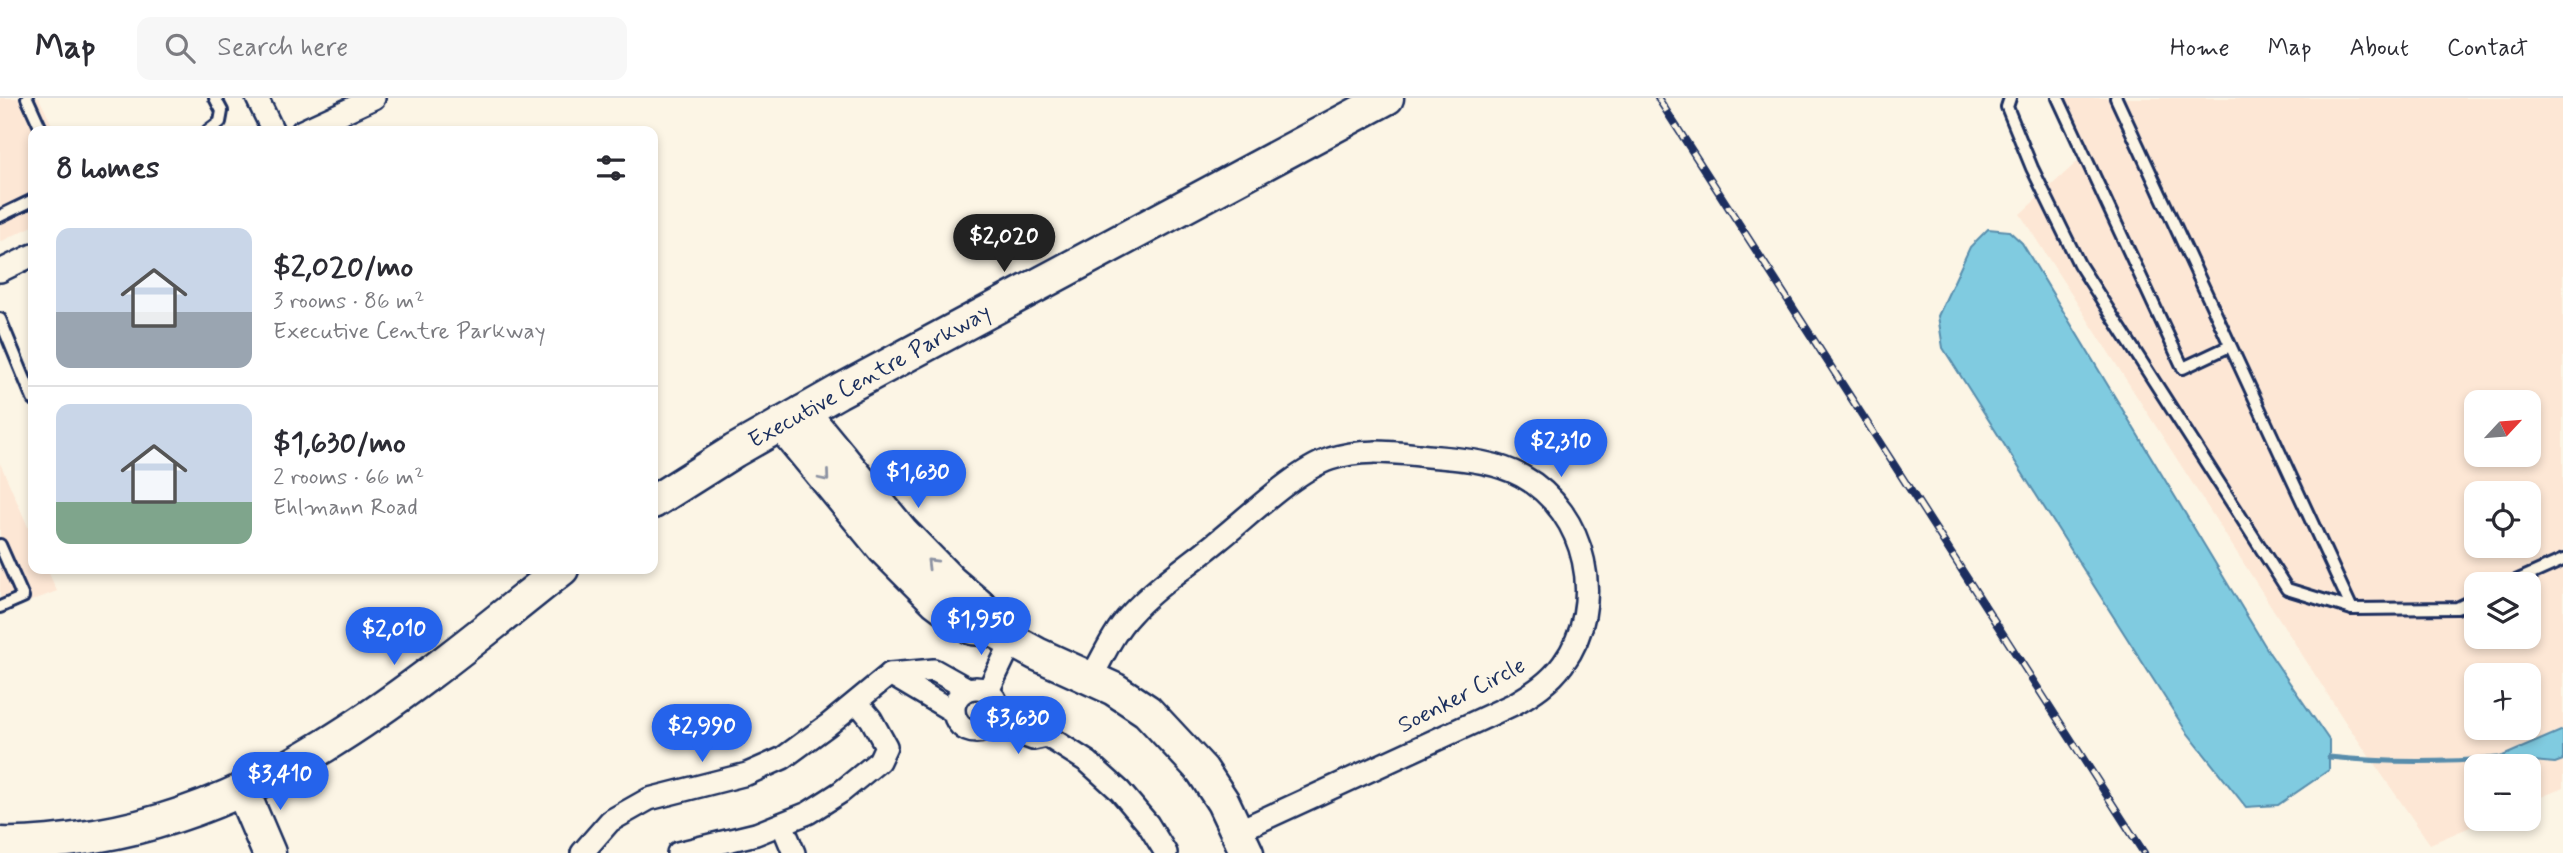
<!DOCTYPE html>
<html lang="en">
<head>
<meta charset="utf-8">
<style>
  body { margin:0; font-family:Mynerve,sans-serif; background:#f7f7f7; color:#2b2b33; height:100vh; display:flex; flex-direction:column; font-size:26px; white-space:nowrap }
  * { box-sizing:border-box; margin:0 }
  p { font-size:23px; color:#7c7c81 }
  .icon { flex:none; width:38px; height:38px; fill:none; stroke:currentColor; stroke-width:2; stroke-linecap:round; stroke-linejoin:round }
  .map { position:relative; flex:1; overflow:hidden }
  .details { position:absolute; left:28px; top:28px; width:630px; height:448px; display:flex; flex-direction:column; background:#fff; border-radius:14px; box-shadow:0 4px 10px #0003 }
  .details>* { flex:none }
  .needle { width:46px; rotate:64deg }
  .fabs { position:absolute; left:2464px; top:292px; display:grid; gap:14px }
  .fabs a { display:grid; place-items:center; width:77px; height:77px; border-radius:14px; background:#fff; box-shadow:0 4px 10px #0003; font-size:35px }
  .price { position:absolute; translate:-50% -60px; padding:0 16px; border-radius:24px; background:#2563eb; color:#fff; font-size:23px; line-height:46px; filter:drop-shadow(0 2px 4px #0008) }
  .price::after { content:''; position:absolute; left:50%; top:42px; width:21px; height:16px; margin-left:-10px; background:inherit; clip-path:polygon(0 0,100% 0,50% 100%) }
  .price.selected { background:#222; color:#fff }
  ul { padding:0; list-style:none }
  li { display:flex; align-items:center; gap:21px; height:175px; padding:0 28px }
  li+li { border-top:2px solid #e1e1e2 }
  li span { display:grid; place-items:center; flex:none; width:196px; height:140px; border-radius:14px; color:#555 }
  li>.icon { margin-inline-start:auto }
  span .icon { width:84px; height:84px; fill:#fffc; stroke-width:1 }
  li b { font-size:30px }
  h2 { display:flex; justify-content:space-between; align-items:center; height:84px; padding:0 28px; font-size:30px }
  header { display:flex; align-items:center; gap:42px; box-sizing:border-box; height:98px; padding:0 35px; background:#fff; border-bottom:2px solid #e1e1e2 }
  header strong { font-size:33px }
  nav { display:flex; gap:38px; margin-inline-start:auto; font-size:24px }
  .search { width:490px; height:63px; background:#f7f7f7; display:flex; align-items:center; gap:18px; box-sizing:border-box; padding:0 24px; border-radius:14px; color:#7c7c81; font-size:26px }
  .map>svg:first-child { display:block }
  .built { fill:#fde7d5; fill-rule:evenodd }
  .water { fill:#80cbe0; stroke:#588dac; stroke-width:2 }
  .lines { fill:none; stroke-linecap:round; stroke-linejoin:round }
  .stream { stroke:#588dac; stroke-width:5 }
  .lane-casing { stroke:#1b2f5e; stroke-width:16 }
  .street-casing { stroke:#1b2f5e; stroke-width:26 }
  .secondary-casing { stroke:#1b2f5e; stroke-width:37 }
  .lane { stroke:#fcf5e5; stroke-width:10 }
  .street { stroke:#fcf5e5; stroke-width:21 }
  .secondary { stroke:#fcf5e5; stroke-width:32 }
  .rail-casing { stroke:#1b2f5e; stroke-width:8 }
  .rail { stroke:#fcf5e5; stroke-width:5; stroke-dasharray:16; stroke-linecap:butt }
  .oneway { stroke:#8c92a2 }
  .labels { text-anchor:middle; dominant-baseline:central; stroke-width:5; stroke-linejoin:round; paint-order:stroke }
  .street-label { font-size:23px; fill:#1b2f5e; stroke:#fcf5e5 }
</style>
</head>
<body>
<header>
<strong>Map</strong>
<div class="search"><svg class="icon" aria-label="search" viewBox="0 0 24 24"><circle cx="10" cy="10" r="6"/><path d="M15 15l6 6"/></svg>Search here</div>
<nav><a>Home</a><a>Map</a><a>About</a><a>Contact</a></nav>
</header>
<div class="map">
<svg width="2563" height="755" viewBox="0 0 2563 755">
  <rect width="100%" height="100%" fill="#fcf5e5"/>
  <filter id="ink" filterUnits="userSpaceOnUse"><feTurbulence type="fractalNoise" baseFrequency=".0143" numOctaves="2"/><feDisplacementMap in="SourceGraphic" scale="14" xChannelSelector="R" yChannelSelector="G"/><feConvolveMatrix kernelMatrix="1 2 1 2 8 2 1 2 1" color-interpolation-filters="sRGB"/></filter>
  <g filter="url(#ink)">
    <g class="built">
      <polygon points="0,0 39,0 55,33 33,33 33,128 0,144"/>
      <path d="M2063,0H2563V690L2529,704V668H2476V721H2489L2430,746L2344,622L2020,116L2087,55ZM2476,304H2529V357H2476ZM2476,396H2529V448H2476ZM2476,486H2529V539H2476ZM2476,578H2529V630H2476Z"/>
      <polygon points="0,365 33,440 33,471 47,471 57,493 0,515"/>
    </g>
    <g class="water">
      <polygon points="1988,131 2009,133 2022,145 2270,556 2329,642 2329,672 2278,707 2246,709 2186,633 1943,250 1938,218 1970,149"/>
      <polygon points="2563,632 2563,662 2555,665 2498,660"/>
    </g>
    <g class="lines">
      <path class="stream" d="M2329,659C2387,665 2440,665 2498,660"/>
      <g class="lane-casing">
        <g id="lane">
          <polyline points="27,0 42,33"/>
          <polyline points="2010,0 2007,9 2032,70 2079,166 2287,491 2352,511"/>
          <polyline points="2058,0 2183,270 2230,248"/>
          <polyline points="2116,0 2352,511 2457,510 2476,501"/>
          <polyline points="208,33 220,24 222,13 215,0"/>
          <polyline points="0,118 33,102"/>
          <polyline points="0,221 33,301"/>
          <polyline points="0,447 23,499 0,509"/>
          <polyline points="2509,486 2563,462"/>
        </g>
      </g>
      <g class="street-casing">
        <g id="street">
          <polyline points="257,0 273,33"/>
          <polyline points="302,33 374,0"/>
          <polyline points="0,173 33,157"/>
          <polyline points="890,576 954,614"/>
          <path d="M1091,580C1103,559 1113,535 1130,517C1154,490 1190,466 1219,442C1249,418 1295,373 1330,361C1359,351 1388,354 1419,357C1453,361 1491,361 1522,378C1587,414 1607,506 1563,566C1550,584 1533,595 1514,606L1238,733"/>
          <circle cx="976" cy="612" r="22"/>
          <polyline points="988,593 1012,543"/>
          <polyline points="998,612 1036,627 1047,638 1088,664 1120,693 1148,726 1166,755"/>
          <polyline points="993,626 1033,641 1047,638"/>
          <polyline points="782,726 794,755"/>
          <polyline points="582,755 610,723 649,701 747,676 783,660 828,627 890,576 934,572 968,591"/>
          <polyline points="678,755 756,736 808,715 841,694 879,663 886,648 871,621 857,604"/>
        </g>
      </g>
      <g class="secondary-casing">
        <g id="secondary">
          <polyline points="803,314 902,434 951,484 983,511 993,532"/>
          <polyline points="781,326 884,451 936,503 972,530 993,532 1037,556 1114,591 1147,613 1202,672 1223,704 1247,755"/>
          <polyline points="653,404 734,353 838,294 1387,0"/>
          <polyline points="243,694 269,755"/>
          <path d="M0,746C32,747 64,743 95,738C279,708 421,583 562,471"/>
        </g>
      </g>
      <use href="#lane" class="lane"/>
      <use href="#street" class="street"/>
      <use href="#secondary" class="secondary"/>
      <g class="rail-casing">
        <polyline id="rail" points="1658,0 2144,755"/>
      </g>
      <use href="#rail" class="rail"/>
    </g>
    <defs><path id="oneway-chevron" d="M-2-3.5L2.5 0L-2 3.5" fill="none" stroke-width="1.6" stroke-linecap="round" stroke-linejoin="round" transform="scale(1.75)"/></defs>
    <g class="oneway">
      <use href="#oneway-chevron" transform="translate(825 379) rotate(50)"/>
      <use href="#oneway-chevron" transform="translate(931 465) rotate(-135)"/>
    </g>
  </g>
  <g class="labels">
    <g class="street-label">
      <text transform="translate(870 279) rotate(-29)">Executive Centre Parkway</text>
      <text transform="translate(1462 598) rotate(-27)">Soenker Circle</text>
    </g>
  </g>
</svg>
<div class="fabs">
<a><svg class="needle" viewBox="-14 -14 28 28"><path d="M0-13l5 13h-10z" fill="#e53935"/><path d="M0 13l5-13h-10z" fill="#7c7c81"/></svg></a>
<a><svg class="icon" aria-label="locate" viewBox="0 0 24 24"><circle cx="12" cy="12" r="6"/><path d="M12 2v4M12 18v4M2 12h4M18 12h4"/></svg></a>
<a><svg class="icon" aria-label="layers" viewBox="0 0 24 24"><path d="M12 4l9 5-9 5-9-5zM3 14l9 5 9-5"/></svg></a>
<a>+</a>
<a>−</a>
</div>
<b class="price selected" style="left:1004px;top:176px">$2,020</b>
<b class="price" style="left:1561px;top:381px">$2,310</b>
<b class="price" style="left:918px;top:412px">$1,630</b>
<b class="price" style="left:981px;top:559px">$1,950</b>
<b class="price" style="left:394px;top:569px">$2,010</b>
<b class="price" style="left:1018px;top:658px">$3,630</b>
<b class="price" style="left:702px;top:666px">$2,990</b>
<b class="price" style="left:280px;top:714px">$3,410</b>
<section class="details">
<h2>8 homes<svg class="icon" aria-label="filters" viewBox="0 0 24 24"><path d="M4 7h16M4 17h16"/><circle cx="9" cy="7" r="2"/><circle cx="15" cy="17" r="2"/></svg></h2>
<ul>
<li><span style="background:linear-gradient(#c9d6e8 60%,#9aa5b1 0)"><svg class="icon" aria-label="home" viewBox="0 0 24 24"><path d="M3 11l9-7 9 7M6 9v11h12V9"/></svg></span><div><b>$2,020/mo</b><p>3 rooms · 86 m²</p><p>Executive Centre Parkway</p></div></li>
<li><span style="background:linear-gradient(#c9d6e8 70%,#7fa58c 0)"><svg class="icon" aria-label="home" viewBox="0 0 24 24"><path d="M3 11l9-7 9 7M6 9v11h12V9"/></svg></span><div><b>$1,630/mo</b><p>2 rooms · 66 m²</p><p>Ehlmann Road</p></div></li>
</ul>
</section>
</div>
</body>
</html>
